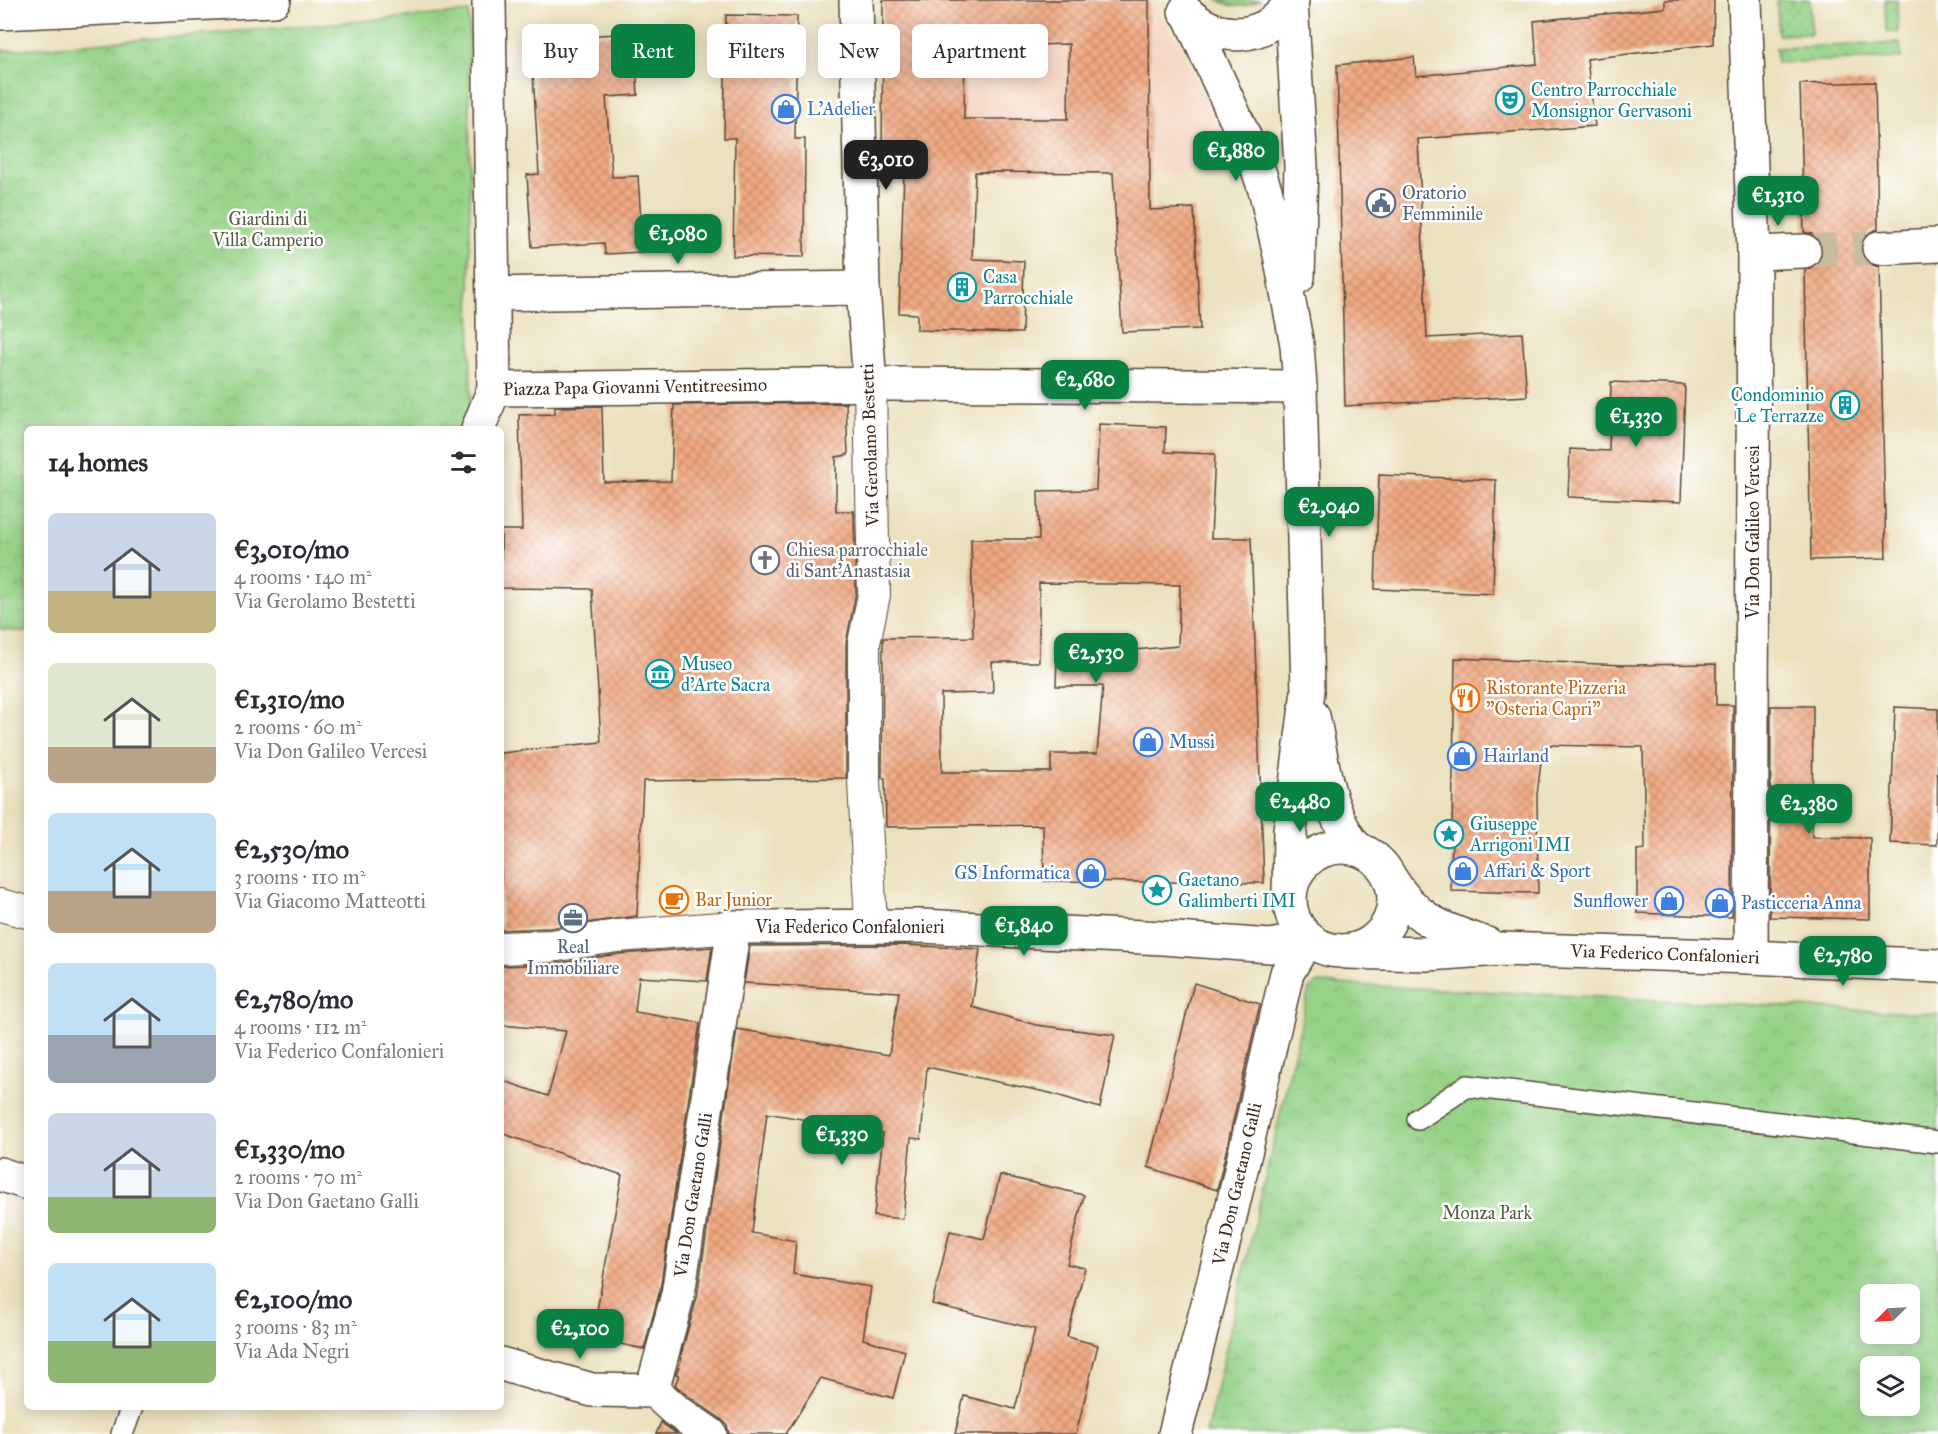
<!DOCTYPE html>
<html lang="en">
<head>
<meta charset="utf-8">
<style>
  body { margin:0; font-family:"IM FELL Great Primer",serif; background:#f2f2f3; color:#2b2b33; height:100vh; display:flex; flex-direction:column; font-size:22px; white-space:nowrap }
  * { box-sizing:border-box; margin:0 }
  p { font-size:20px; color:#7c7c81 }
  .icon { flex:none; width:33px; height:33px; fill:none; stroke:currentColor; stroke-width:2; stroke-linecap:round; stroke-linejoin:round }
  .map { position:relative; flex:1; overflow:hidden }
  .panel { position:absolute; left:24px; top:426px; width:480px; height:984px; display:flex; flex-direction:column; background:#fff; border-radius:9px; box-shadow:0 3px 15px #0003 }
  .panel>* { flex:none }
  .guide { position:absolute; left:522px; top:24px; width:570px; height:54px; display:flex; gap:12px }
  .needle { width:39px; rotate:246deg }
  .tools { position:absolute; left:1860px; top:1284px; display:grid; gap:12px }
  .tools a { display:grid; place-items:center; width:60px; height:60px; border-radius:9px; background:#fff; box-shadow:0 3px 15px #0003; font-size:30px }
  .price { position:absolute; translate:-50% -51px; padding:0 14px; border-radius:12px; background:#0b8043; color:#fff; font-size:20px; line-height:39px; filter:drop-shadow(0 2px 3px #0008) }
  .price::after { content:''; position:absolute; left:50%; top:36px; width:18px; height:14px; margin-left:-9px; background:inherit; clip-path:polygon(0 0,100% 0,50% 100%) }
  .price.active { background:#222; color:#fff }
  ul { padding:0; list-style:none }
  li { display:flex; align-items:center; gap:18px; height:150px; padding:0 24px }
  li span { display:grid; place-items:center; flex:none; width:168px; height:120px; border-radius:9px; color:#555 }
  li>.icon { margin-inline-start:auto }
  span .icon { width:72px; height:72px; fill:#fffc; stroke-width:1 }
  li b { font-size:26px }
  h2 { display:flex; justify-content:space-between; align-items:center; height:72px; padding:0 24px; font-size:26px }
  .chip { padding:0 21px; border-radius:9px; background:#fff; box-shadow:0 3px 15px #0003; font-size:21px; line-height:54px }
  .chip.active { background:#0b8043; color:#fff }
  .map>svg:first-child { display:block }
  .built { fill:#f4d3c0 }
  .grass { fill:url(#grass-dots); stroke:#687e53; stroke-width:1.5 }
  .park { fill:url(#park-crowns); stroke:#687e53; stroke-width:1.5; fill-rule:evenodd }
  .building { fill:url(#building-cross-hatch); fill-rule:evenodd }
  .lines { fill:none; stroke-linecap:round; stroke-linejoin:round }
  .minor-tunnel { stroke:#c8bc9e; stroke-width:33; stroke-dasharray:33 16; stroke-linecap:butt }
  .service-casing { stroke:#554536; stroke-width:24 }
  .pedestrian-casing { stroke:#554536; stroke-width:34 }
  .minor-casing { stroke:#554536; stroke-width:36 }
  .tertiary-casing { stroke:#554536; stroke-width:36 }
  .service { stroke:#fff; stroke-width:21 }
  .pedestrian { stroke:#fff; stroke-width:32 }
  .minor { stroke:#fff; stroke-width:33 }
  .tertiary { stroke:#fff; stroke-width:33 }
  .labels { text-anchor:middle; dominant-baseline:central; stroke-width:5; stroke-linejoin:round; paint-order:stroke }
  .culture-label { font-size:18px; fill:#0d838f; stroke:#fff; text-anchor:start }
  .shop-label { font-size:18px; fill:#366cbe; stroke:#fff; text-anchor:start }
  .service-label { font-size:18px; fill:#4e5e75; stroke:#fff; text-anchor:start }
  .park-label { font-size:18px; fill:#565d3e; stroke:#fff }
  .street-label { font-size:18px; fill:#3b2a1e; stroke:#fff }
  .worship-label { font-size:18px; fill:#5b616d; stroke:#fff; text-anchor:start }
  .food-label { font-size:18px; fill:#c56008; stroke:#fff; text-anchor:start }
</style>
</head>
<body>
<div class="map">
<svg width="1938" height="1434" viewBox="0 0 1938 1434">
  <defs>
    <pattern id="grass-dots" width="8" height="8" patternUnits="userSpaceOnUse" patternTransform="scale(1.5)"><rect width="8" height="8" fill="#96d388"/><path d="M2 2h.1M6 6h.1" fill="none" stroke="#82b575" stroke-width="1.8" stroke-linecap="round"/></pattern>
    <pattern id="park-crowns" width="20" height="18" patternUnits="userSpaceOnUse" patternTransform="scale(1.5)"><rect width="20" height="18" fill="#96d388"/><path d="M2 6a3 3 0 1 1 6 0M12 15a3 3 0 1 1 6 0" fill="none" stroke="#82b575"/></pattern>
    <pattern id="building-cross-hatch" width="8" height="8" patternUnits="userSpaceOnUse" patternTransform="scale(1.5)"><rect width="8" height="8" fill="#f1a982"/><path d="M0 0l8 8M0 8l8-8" fill="none" stroke="#c48a6a"/></pattern>
  </defs>
  <rect width="100%" height="100%" fill="#fff"/>
  <filter id="ink" filterUnits="userSpaceOnUse"><feTurbulence type="fractalNoise" baseFrequency=".0167" numOctaves="2"/><feDisplacementMap in="SourceGraphic" scale="12" xChannelSelector="R" yChannelSelector="G"/><feConvolveMatrix kernelMatrix="1 2 1 2 8 2 1 2 1" color-interpolation-filters="sRGB"/></filter>
  <filter id="wash" filterUnits="userSpaceOnUse"><feTurbulence type="fractalNoise" baseFrequency=".008" numOctaves="4" result="noise"/><feDisplacementMap in="SourceGraphic" scale="24" xChannelSelector="R" yChannelSelector="G"/><feGaussianBlur stdDeviation="1.35" result="paint"/><feColorMatrix in="noise" values="0 0 0 0 0 0 0 0 0 0 0 0 0 0 0 0 0 1.4 0 .05"/><feComposite in="paint" operator="in"/></filter>
  <g filter="url(#wash)">
    <rect width="100%" height="100%" fill="#ebe1be"/>
    <polygon class="built" points="883,0 1154,0 1157,10 1182,50 1220,131 1228,174 882,172"/>
    <g class="grass">
      <path d="M1217,0H1260C1245,8 1233,8 1217,0Z"/>
      <polygon points="1777,0 1810,0 1811,34 1778,35"/>
      <polygon points="1885,0 1897,0 1898,32 1886,32"/>
      <polygon points="1900,43 1901,58 1777,63 1776,48"/>
    </g>
    <g class="park">
      <polygon points="469,12 471,429 27,429 27,632 0,630 0,51"/>
      <path d="M1316,983L1938,1014V1434H1206L1309,989ZM1870,1294H1910V1334H1870ZM1870,1366H1910V1406H1870Z"/>
    </g>
    <g id="blocks">
      <g class="building">
        <path d="M883,0H1149L1150,210L1194,208L1200,329L1122,332L1113,173L975,172L972,259L1024,261L1022,333L917,330V314L899,313L904,172H882ZM1069,44L1068,119H964L965,47Z"/>
        <polygon points="1665,0 1714,0 1713,44 1587,59 1595,126 1418,139 1427,338 1522,333 1527,396 1345,406 1337,65 1414,57 1416,76 1537,64 1534,21 1665,8"/>
        <polygon points="726,15 797,16 795,139 805,139 804,257 733,256 735,138 724,138"/>
        <polygon points="634,33 638,95 606,97 612,177 638,176 643,252 605,254 604,243 532,247 527,175 539,174 531,39"/>
        <polygon points="1875,82 1878,229 1868,233 1863,239 1860,248 1864,259 1870,264 1879,267 1886,558 1811,560 1805,270 1814,266 1820,260 1823,251 1819,241 1812,234 1804,232 1800,84"/>
        <polygon points="1611,382 1685,385 1681,502 1568,497 1570,449 1609,451"/>
        <polygon points="846,403 848,455 836,457 836,511 854,511 856,593 846,643 846,778 643,781 637,916 549,928 501,930 501,753 601,742 592,589 501,588 501,530 522,530 519,415 555,414 555,407 602,406 604,482 671,481 674,405"/>
        <path d="M1099,424L1166,427L1165,452L1215,454L1211,538H1251L1264,883L1044,881L1043,825L886,827L885,778H882L883,638L973,637L971,539H1039L1038,491L1096,490ZM1039,583L1180,585L1178,646L1057,657L1056,686H1103L1097,754H1051V772H942L941,694L993,693L992,662H1039Z"/>
        <polygon points="1379,475 1496,480 1493,594 1375,589"/>
        <polygon points="1455,658 1624,665 1716,664 1716,705 1733,705 1732,917 1637,913 1637,850 1645,849 1643,747 1543,745 1537,795 1538,893 1451,891"/>
        <polygon points="1771,706 1813,706 1812,837 1870,838 1870,919 1770,917"/>
        <polygon points="1895,707 1938,709 1937,845 1890,843"/>
        <polygon points="904,945 980,949 972,1007 1036,1025 1115,1035 1100,1108 1050,1093 927,1067 921,1139 911,1138 903,1219 874,1216 883,1133 767,1113 752,1233 796,1241 793,1274 871,1287 863,1339 905,1351 893,1398 821,1378 786,1434 729,1434 727,1425 721,1419 687,1395 675,1385 679,1375 676,1374 682,1358 680,1358 697,1297 737,1029 889,1055 899,992 744,983 750,946"/>
        <polygon points="712,947 707,981 639,977 635,1012 700,1023 660,1290 644,1349 592,1338 622,1175 501,1133 501,1080 548,1096 566,1031 501,1025 501,966 552,964 619,954"/>
        <polygon points="1194,983 1260,1004 1217,1190 1148,1167"/>
        <polygon points="1000,1175 1084,1195 1067,1264 1085,1268 1067,1337 1098,1345 1076,1434 955,1434 964,1396 1015,1409 1035,1329 932,1304 950,1231 984,1239"/>
        <polygon points="661,1422 664,1425 677,1434 656,1434"/>
      </g>
    </g>
  </g>
  <g filter="url(#ink)">
    <use href="#blocks" fill-opacity="0" stroke="#554536" stroke-width="1.5"/>
    <g class="lines">
      <polyline class="minor-tunnel" points="1804,251 1879,248"/>
      <g class="service-casing">
        <g id="service">
          <polyline points="1418,1119 1467,1086 1938,1142"/>
          <polyline points="122,1434 132,1407"/>
        </g>
      </g>
      <g class="pedestrian-casing">
        <g id="pedestrian">
          <polyline points="870,385 874,595 864,643 864,781 871,925"/>
          <polyline points="0,905 27,912"/>
          <polyline points="501,948 551,946 617,936 734,927"/>
        </g>
      </g>
      <g class="minor-casing">
        <g id="minor">
          <polyline points="489,0 494,389 890,384 1300,387"/>
          <polyline points="856,0 863,288 870,385"/>
          <polyline points="1745,0 1754,253 1751,957"/>
          <polyline points="0,13 274,0"/>
          <polyline points="1879,248 1938,245"/>
          <polyline points="1754,253 1804,251"/>
          <polyline points="493,294 863,288"/>
          <polyline points="478,429 494,389"/>
          <polyline points="0,1174 27,1183"/>
          <polyline points="501,1364 592,1390 654,1391"/>
          <polyline points="710,1434 675,1410 654,1391 655,1380 678,1294 734,927 921,926 1163,938 1270,946 1307,939"/>
          <polyline points="1175,1434 1230,1217 1287,973 1307,939"/>
        </g>
      </g>
      <g class="tertiary-casing">
        <g id="tertiary">
          <polyline points="1291,2 1301,166 1298,277"/>
          <path d="M1185,11C1218,43 1266,43 1292,0"/>
          <polyline points="1189,15 1256,163 1266,193 1280,255 1297,345 1300,387 1308,691 1290,830 1289,898"/>
          <path d="M1313,716C1323,762 1326,812 1357,849"/>
          <circle cx="1342" cy="899" r="52"/>
          <path d="M1390,878C1417,922 1441,928 1487,944"/>
          <polyline points="1346,952 1428,954 1500,949 1751,957 1938,966"/>
        </g>
      </g>
      <use href="#service" class="service"/>
      <use href="#pedestrian" class="pedestrian"/>
      <use href="#minor" class="minor"/>
      <use href="#tertiary" class="tertiary"/>
    </g>
  </g>
  <defs>
    <g id="theatre-ring" transform="scale(1.5)"><circle r="9.5" fill="#fff" stroke="#0f9aa8" stroke-width="1.5"/><path d="M-5-5.5Q0-4 5-5.5V0Q5 5 0 6Q-5 5-5 0ZM-3.3-2.5H-1v1.5H-3.3ZM1-2.5H3.3v1.5H1ZM-2.8 1Q0 5.5 2.8 1Z" fill="#0f9aa8"/></g>
    <g id="shop-ring" transform="scale(1.5)"><circle r="9.5" fill="#fff" stroke="#3f7fe0" stroke-width="1.5"/><path d="M-5-2.5h2.3a2.7 3.5 0 0 1 5.4 0H5L5.5 6h-11ZM-1.5-2.5h3a1.5 2.3 0 0 0-3 0Z" fill="#3f7fe0"/></g>
    <g id="civic-ring" transform="scale(1.5)"><circle r="9.5" fill="#fff" stroke="#5c6f8a" stroke-width="1.5"/><path d="M-.6-6.5H3V-4.5H.6V-3L4-1V1h2V6H-6V1h2V-1L-.6-3ZM-1.2 2.5V6h2.4V2.5Z" fill="#5c6f8a"/></g>
    <g id="building-ring" transform="scale(1.5)"><circle r="9.5" fill="#fff" stroke="#0f9aa8" stroke-width="1.5"/><path d="M-4-6H4V6H1V3H-1V6H-4ZM-2.5-4.3h1.7v1.8h-1.7ZM.8-4.3h1.7v1.8H.8ZM-2.5-1h1.7V.8h-1.7ZM.8-1h1.7V.8H.8Z" fill="#0f9aa8"/></g>
    <g id="church-ring" transform="scale(1.5)"><circle r="9.5" fill="#fff" stroke="#6b7280" stroke-width="1.5"/><path d="M-1.2-6h2.4v3.5h3.3v2.4h-3.3V6h-2.4V-.1h-3.3v-2.4h3.3Z" fill="#6b7280"/></g>
    <g id="museum-ring" transform="scale(1.5)"><circle r="9.5" fill="#fff" stroke="#0f9aa8" stroke-width="1.5"/><path d="M0-6L6-3V-2H-6V-3ZM-5-1h2V3h-2ZM-1-1h2V3h-2ZM3-1h2V3H3ZM-6 4H6V6H-6Z" fill="#0f9aa8"/></g>
    <g id="restaurant-ring" transform="scale(1.5)"><circle r="9.5" fill="#fff" stroke="#e8710a" stroke-width="1.5"/><path d="M-5-6h1v4h1v-4h1v4h1v-4h1v5L-1.5 .5V6h-2V.5L-5-1ZM5-6V6H3V1.5H1.5Q1.5-4 5-6Z" fill="#e8710a"/></g>
    <g id="sight-ring" transform="scale(1.5)"><circle r="9.5" fill="#fff" stroke="#0f9aa8" stroke-width="1.5"/><path d="M0-6L1.8-2.2L6-1.7L2.9 1.2L3.7 5.4L0 3.3L-3.7 5.4L-2.9 1.2L-6-1.7L-1.8-2.2Z" fill="#0f9aa8"/></g>
    <g id="cafe-ring" transform="scale(1.5)"><circle r="9.5" fill="#fff" stroke="#e8710a" stroke-width="1.5"/><path d="M-5.5-4.5H6V0H3Q3 3.5 0 3.5H-2.5Q-5.5 3.5-5.5 0ZM3-3.2v2h1.7v-2ZM-6 4.5H4V6H-6Z" fill="#e8710a"/></g>
    <g id="office-ring" transform="scale(1.5)"><circle r="9.5" fill="#fff" stroke="#5c6f8a" stroke-width="1.5"/><path d="M-6-3h4V-5.5h4V-3h4V5H-6ZM-1-4.5V-3h2v-1.5ZM-6 0V1H6V0Z" fill="#5c6f8a"/></g>
  </defs>
  <g fill-rule="evenodd">
    <use href="#theatre-ring" x="1510" y="100"/>
    <use href="#shop-ring" x="786" y="109"/>
    <use href="#civic-ring" x="1381" y="203"/>
    <use href="#building-ring" x="962" y="287"/>
    <use href="#building-ring" x="1845" y="405"/>
    <use href="#church-ring" x="765" y="560"/>
    <use href="#museum-ring" x="660" y="674"/>
    <use href="#restaurant-ring" x="1465" y="698"/>
    <use href="#shop-ring" x="1148" y="742"/>
    <use href="#shop-ring" x="1462" y="756"/>
    <use href="#sight-ring" x="1449" y="834"/>
    <use href="#shop-ring" x="1463" y="871"/>
    <use href="#shop-ring" x="1091" y="873"/>
    <use href="#sight-ring" x="1157" y="890"/>
    <use href="#cafe-ring" x="674" y="900"/>
    <use href="#shop-ring" x="1669" y="901"/>
    <use href="#shop-ring" x="1720" y="903"/>
    <use href="#office-ring" x="573" y="918"/>
  </g>
  <g class="labels">
    <g class="culture-label">
      <text x="1531" y="90">Centro Parrocchiale<tspan x="1531" dy="21">Monsignor Gervasoni</tspan></text>
      <text x="983" y="277">Casa<tspan x="983" dy="21">Parrocchiale</tspan></text>
      <text x="1824" y="395" text-anchor="end">Condominio<tspan x="1824" dy="21">Le Terrazze</tspan></text>
      <text x="681" y="664">Museo<tspan x="681" dy="21">d'Arte Sacra</tspan></text>
      <text x="1470" y="824">Giuseppe<tspan x="1470" dy="21">Arrigoni IMI</tspan></text>
      <text x="1178" y="880">Gaetano<tspan x="1178" dy="21">Galimberti IMI</tspan></text>
    </g>
    <g class="shop-label">
      <text x="807" y="109">L'Adelier</text>
      <text x="1169" y="742">Mussi</text>
      <text x="1483" y="756">Hairland</text>
      <text x="1484" y="871">Affari &amp; Sport</text>
      <text x="1070" y="873" text-anchor="end">GS Informatica</text>
      <text x="1648" y="901" text-anchor="end">Sunflower</text>
      <text x="1741" y="903">Pasticceria Anna</text>
    </g>
    <g class="service-label">
      <text x="1402" y="193">Oratorio<tspan x="1402" dy="21">Femminile</tspan></text>
      <text x="573" y="947" text-anchor="middle">Real<tspan x="573" dy="21">Immobiliare</tspan></text>
    </g>
    <g class="park-label">
      <text x="268" y="219">Giardini di<tspan x="268" dy="21">Villa Camperio</tspan></text>
      <text x="1487" y="1213">Monza Park</text>
    </g>
    <g class="street-label">
      <text transform="translate(635 387) rotate(-1)">Piazza Papa Giovanni Ventitreesimo</text>
      <text transform="translate(870 445) rotate(-92)">Via Gerolamo Bestetti</text>
      <text transform="translate(1753 532) rotate(-90)">Via Don Galileo Vercesi</text>
      <text x="850" y="927">Via Federico Confalonieri</text>
      <text transform="translate(1665 954) rotate(2)">Via Federico Confalonieri</text>
      <text transform="translate(1237 1184) rotate(-77)">Via Don Gaetano Galli</text>
      <text transform="translate(693 1195) rotate(-81)">Via Don Gaetano Galli</text>
    </g>
    <g class="worship-label">
      <text x="786" y="550">Chiesa parrocchiale<tspan x="786" dy="21">di Sant'Anastasia</tspan></text>
    </g>
    <g class="food-label">
      <text x="1486" y="688">Ristorante Pizzeria<tspan x="1486" dy="21">"Osteria Capri"</tspan></text>
      <text x="695" y="900">Bar Junior</text>
    </g>
  </g>
</svg>
<div class="tools">
<a><svg class="needle" viewBox="-14 -14 28 28"><path d="M0-13l5 13h-10z" fill="#e53935"/><path d="M0 13l5-13h-10z" fill="#7c7c81"/></svg></a>
<a><svg class="icon" aria-label="layers" viewBox="0 0 24 24"><path d="M12 4l9 5-9 5-9-5zM3 14l9 5 9-5"/></svg></a>
</div>
<b class="price" style="left:1236px;top:182px">€1,880</b>
<b class="price active" style="left:886px;top:191px">€3,010</b>
<b class="price" style="left:1778px;top:227px">€1,310</b>
<b class="price" style="left:678px;top:265px">€1,080</b>
<b class="price" style="left:1085px;top:411px">€2,680</b>
<b class="price" style="left:1636px;top:448px">€1,330</b>
<b class="price" style="left:1329px;top:538px">€2,040</b>
<b class="price" style="left:1096px;top:684px">€2,530</b>
<b class="price" style="left:1300px;top:833px">€2,480</b>
<b class="price" style="left:1809px;top:835px">€2,380</b>
<b class="price" style="left:1024px;top:957px">€1,840</b>
<b class="price" style="left:1843px;top:987px">€2,780</b>
<b class="price" style="left:842px;top:1166px">€1,330</b>
<b class="price" style="left:580px;top:1360px">€2,100</b>
<div class="guide">
<a class="chip">Buy</a>
<a class="chip active">Rent</a>
<a class="chip">Filters</a>
<a class="chip">New</a>
<a class="chip">Apartment</a>
</div>
<section class="panel">
<h2>14 homes<svg class="icon" aria-label="filters" viewBox="0 0 24 24"><path d="M4 7h16M4 17h16"/><circle cx="9" cy="7" r="2"/><circle cx="15" cy="17" r="2"/></svg></h2>
<ul>
<li><span style="background:linear-gradient(#c9d6e8 65%,#c2b280 0)"><svg class="icon" aria-label="home" viewBox="0 0 24 24"><path d="M3 11l9-7 9 7M6 9v11h12V9"/></svg></span><div><b>€3,010/mo</b><p>4 rooms · 140 m²</p><p>Via Gerolamo Bestetti</p></div></li>
<li><span style="background:linear-gradient(#dfe7d0 70%,#b9a48a 0)"><svg class="icon" aria-label="home" viewBox="0 0 24 24"><path d="M3 11l9-7 9 7M6 9v11h12V9"/></svg></span><div><b>€1,310/mo</b><p>2 rooms · 60 m²</p><p>Via Don Galileo Vercesi</p></div></li>
<li><span style="background:linear-gradient(#bfe0f5 65%,#b9a48a 0)"><svg class="icon" aria-label="home" viewBox="0 0 24 24"><path d="M3 11l9-7 9 7M6 9v11h12V9"/></svg></span><div><b>€2,530/mo</b><p>3 rooms · 110 m²</p><p>Via Giacomo Matteotti</p></div></li>
<li><span style="background:linear-gradient(#bfe0f5 60%,#9aa5b1 0)"><svg class="icon" aria-label="home" viewBox="0 0 24 24"><path d="M3 11l9-7 9 7M6 9v11h12V9"/></svg></span><div><b>€2,780/mo</b><p>4 rooms · 112 m²</p><p>Via Federico Confalonieri</p></div></li>
<li><span style="background:linear-gradient(#c9d6e8 70%,#8fb573 0)"><svg class="icon" aria-label="home" viewBox="0 0 24 24"><path d="M3 11l9-7 9 7M6 9v11h12V9"/></svg></span><div><b>€1,330/mo</b><p>2 rooms · 70 m²</p><p>Via Don Gaetano Galli</p></div></li>
<li><span style="background:linear-gradient(#bfe0f5 65%,#8fb573 0)"><svg class="icon" aria-label="home" viewBox="0 0 24 24"><path d="M3 11l9-7 9 7M6 9v11h12V9"/></svg></span><div><b>€2,100/mo</b><p>3 rooms · 83 m²</p><p>Via Ada Negri</p></div></li>
</ul>
</section>
</div>
</body>
</html>
